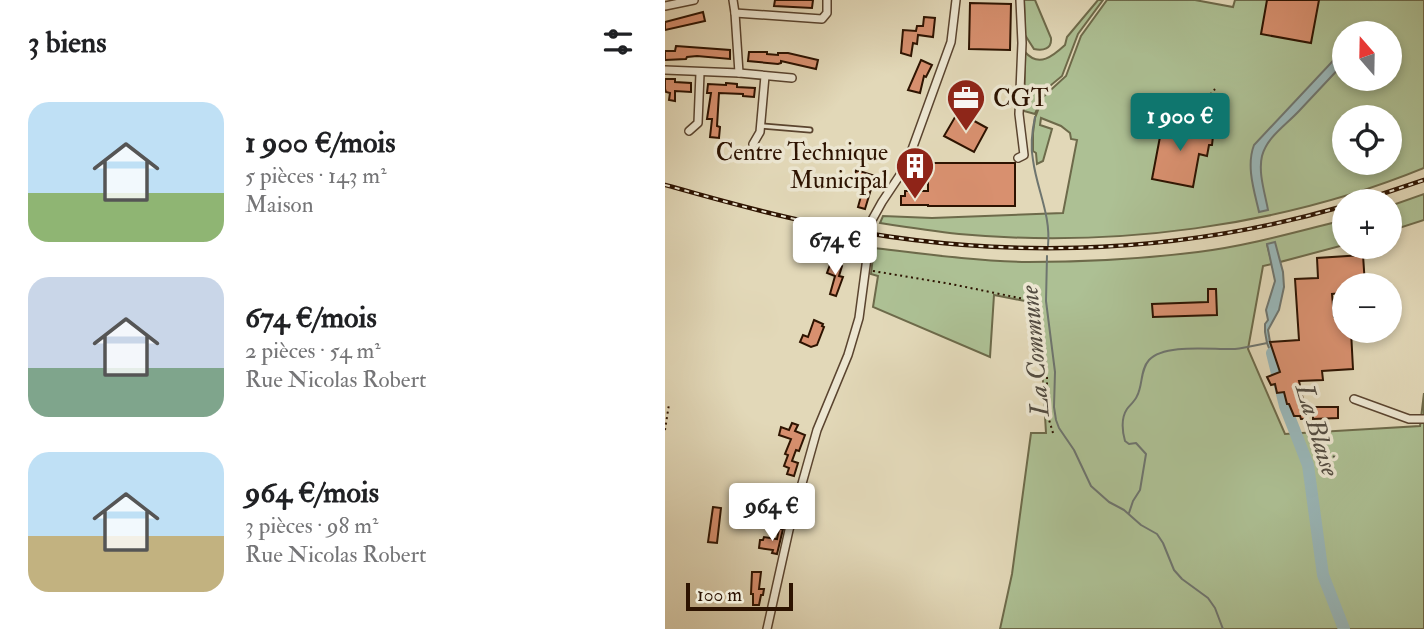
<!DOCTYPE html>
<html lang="fr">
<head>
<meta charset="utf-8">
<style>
  body { margin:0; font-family:"IM FELL Double Pica",serif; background:#f2f2f2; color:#202124; height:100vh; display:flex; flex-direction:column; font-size:26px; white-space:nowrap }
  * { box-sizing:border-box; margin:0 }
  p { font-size:23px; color:#757577 }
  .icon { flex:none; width:38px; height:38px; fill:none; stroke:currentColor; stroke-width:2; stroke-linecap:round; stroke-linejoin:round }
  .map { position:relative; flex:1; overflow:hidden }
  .details { display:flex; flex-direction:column; background:#fff; width:665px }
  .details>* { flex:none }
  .needle { width:46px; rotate:340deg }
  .fabs { position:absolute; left:667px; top:21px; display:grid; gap:14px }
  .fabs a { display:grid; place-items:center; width:70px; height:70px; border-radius:50%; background:#fff; box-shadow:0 4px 10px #0003; font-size:35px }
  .scale { position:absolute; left:21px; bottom:18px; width:107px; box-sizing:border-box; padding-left:7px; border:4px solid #2d1301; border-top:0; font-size:19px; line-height:24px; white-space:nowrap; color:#2d1301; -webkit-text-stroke:5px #ece6d1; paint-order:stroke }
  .price { position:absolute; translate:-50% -60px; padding:0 16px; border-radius:7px; background:#fff; color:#222; font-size:23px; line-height:46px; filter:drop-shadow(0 2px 4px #0008) }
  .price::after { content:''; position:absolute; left:50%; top:42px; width:21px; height:16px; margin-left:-10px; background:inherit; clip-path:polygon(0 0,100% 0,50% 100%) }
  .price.on { background:#0f766e; color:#fff }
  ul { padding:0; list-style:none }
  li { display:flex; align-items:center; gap:21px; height:175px; padding:0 28px }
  li span { display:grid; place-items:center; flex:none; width:196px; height:140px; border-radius:21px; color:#555 }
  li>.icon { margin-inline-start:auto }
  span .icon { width:84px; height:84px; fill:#fffc; stroke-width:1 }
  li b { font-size:30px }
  h2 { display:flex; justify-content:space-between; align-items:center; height:84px; padding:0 28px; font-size:30px }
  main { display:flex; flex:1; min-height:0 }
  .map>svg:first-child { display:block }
  .green { fill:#adc094; stroke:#6d6a4a; stroke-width:2; fill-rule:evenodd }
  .water { fill:#99b7b9; stroke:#6e756f; stroke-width:2 }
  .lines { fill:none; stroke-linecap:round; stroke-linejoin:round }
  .stream { stroke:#6e756f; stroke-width:2 }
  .river { stroke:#99b7b9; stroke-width:12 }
  .building { fill:#d8906f; stroke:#2d1301; stroke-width:2 }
  .service-casing { stroke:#5a442f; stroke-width:7 }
  .minor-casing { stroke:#5a442f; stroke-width:10 }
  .path { stroke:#2d1301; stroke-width:2; stroke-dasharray:2 3.5; stroke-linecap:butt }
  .service { stroke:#ece6d1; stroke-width:3.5 }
  .minor { stroke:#ece6d1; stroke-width:7 }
  .rail-casing { stroke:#2d1301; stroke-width:4.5 }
  .rail { stroke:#ece6d1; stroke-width:2; stroke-dasharray:5; stroke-linecap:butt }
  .labels { text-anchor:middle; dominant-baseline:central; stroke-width:7; stroke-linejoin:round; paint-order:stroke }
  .poi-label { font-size:24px; fill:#2d1301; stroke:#ece6d1; text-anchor:start }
  .water-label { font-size:26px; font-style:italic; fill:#534c41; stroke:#ece6d1 }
</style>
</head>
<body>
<main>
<section class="details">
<h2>3 biens<svg class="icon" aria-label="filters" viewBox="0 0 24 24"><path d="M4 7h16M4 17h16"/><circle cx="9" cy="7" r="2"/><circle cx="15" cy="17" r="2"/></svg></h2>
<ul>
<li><span style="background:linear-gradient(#bfe0f5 65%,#8fb573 0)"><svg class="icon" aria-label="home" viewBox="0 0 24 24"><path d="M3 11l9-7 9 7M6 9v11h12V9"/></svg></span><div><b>1 900 €/mois</b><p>5 pièces · 143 m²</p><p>Maison</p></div></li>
<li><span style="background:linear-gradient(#c9d6e8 65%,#7fa58c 0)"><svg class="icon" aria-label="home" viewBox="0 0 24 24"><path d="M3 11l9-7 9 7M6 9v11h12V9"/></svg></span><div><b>674 €/mois</b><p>2 pièces · 54 m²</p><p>Rue Nicolas Robert</p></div></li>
<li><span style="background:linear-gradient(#bfe0f5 60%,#c2b280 0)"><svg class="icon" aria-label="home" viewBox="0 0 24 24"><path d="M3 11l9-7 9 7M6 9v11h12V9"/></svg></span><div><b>964 €/mois</b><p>3 pièces · 98 m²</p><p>Rue Nicolas Robert</p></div></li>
</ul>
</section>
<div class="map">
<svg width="759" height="629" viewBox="0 0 759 629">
  <rect width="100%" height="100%" fill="#e2d8b8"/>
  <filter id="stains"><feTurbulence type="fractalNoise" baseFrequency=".00286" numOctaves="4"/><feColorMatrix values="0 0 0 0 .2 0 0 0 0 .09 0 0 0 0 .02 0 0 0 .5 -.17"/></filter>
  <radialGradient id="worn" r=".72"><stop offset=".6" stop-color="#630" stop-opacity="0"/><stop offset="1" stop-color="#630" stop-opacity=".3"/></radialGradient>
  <g class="green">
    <path d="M359,0H370L386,38C387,49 378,51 369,49L360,35Z"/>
    <path d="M433,0H438L413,34L397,76L380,90L370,114L359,111L360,52C374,68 388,56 400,45L402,37Z"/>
    <path d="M442,0H530L568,7L570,0H759V168C615,227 448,248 294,234C267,231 241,227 215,223L218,216L267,218L398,213L412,140L406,139L405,133L396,126L376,118L375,125L387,129L378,161L372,164L371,153L368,151V133L370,118L378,97L401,76L416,36ZM679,33H724V79H679ZM679,117H724V163H679Z"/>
    <polygon points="759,194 759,220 725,231 725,206"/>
    <path d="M679,220V245L615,262L602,244L607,264L598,266L583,349L620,434L755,426L759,393V629H335L347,574L366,433H381L374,314L365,302L329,295L325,357L208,307L213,276L206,274L209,248C260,254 311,261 363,262C419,262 477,259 533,252C582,246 631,232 679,220Z"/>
  </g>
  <g class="water">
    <path d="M679,49V63C664,79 649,95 634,111C621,125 602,137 597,156C593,173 600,193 603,210L594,212C589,190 581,166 589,145Z"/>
    <polygon points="610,242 618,272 619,287 614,310 603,330 605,342 614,368 611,366 602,343 600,332 600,324 603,320 601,310 610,281 602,244"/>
  </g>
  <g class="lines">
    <g class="stream">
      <path d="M370,117C367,131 365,145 368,160C372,190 386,215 383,246"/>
      <polyline points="382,256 381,301 390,372 389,407 391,420 394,428 409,450 426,486 444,502 459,510 476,525 492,534 498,543 509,570 517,579 543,598 550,608 558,629"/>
      <path d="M464,513L468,501L475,490L481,454L471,443L464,444L460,441C457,430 456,418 462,409C465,405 470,401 472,396C478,385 475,370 484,360C500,343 548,350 570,349C580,348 592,345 602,343"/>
    </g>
    <polyline class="river" points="607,353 620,406 643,465 658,575 679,629"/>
  </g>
  <g class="building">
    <polygon points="110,0 148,0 147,8 109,6"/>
    <polygon points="602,0 654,0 646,43 596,34"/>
    <polygon points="305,3 346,4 345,50 304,49"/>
    <polygon points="38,12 40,21 0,30 0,22"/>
    <polygon points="259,17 270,18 268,37 253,35 252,44 248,43 246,56 236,53 238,30 251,31 252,26 258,26"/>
    <polygon points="11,46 65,50 65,59 32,56 22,57 21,59 0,60 0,51 10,51"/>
    <polygon points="84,52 102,52 102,54 113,55 113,53 123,53 153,60 151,69 116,61 116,63 113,64 83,61"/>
    <polygon points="256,60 267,65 261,77 259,76 255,93 243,90"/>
    <polygon points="0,79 10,79 10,82 26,83 26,92 10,91 10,101 4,100 5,93 1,92 0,89"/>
    <polygon points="61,83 72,84 72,87 90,88 89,97 78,96 78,94 54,93 52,126 55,127 54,138 45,137 47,119 42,119 46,93 42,93 43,84 61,85"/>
    <polygon points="293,112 322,128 309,152 279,136"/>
    <polygon points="498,121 539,129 538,134 548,136 547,145 544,145 542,156 534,154 528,187 487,179"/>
    <polygon points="263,163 350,163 350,206 263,206 263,205 236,205 236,196 240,196 240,191 263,191"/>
    <polygon points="191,170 210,176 200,209 193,207 198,189 196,189 197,185 188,181"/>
    <polygon points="698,255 700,285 679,285 679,293 667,294 669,317 679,316 679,331 686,331 688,369 657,371 658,380 634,381 642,419 636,419 635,416 629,416 624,404 622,404 619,392 612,393 610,384 606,385 602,377 615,372 605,342 634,340 630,279 653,278 652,258"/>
    <polygon points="166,262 177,266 174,276 178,277 171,296 165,294 170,276 162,273"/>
    <polygon points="543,289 551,289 552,315 488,317 487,304 543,302"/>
    <polygon points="149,320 158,324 157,326 159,327 152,345 146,347 135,342 138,335 143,337"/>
    <polygon points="648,407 673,407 673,418 648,419"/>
    <polygon points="127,423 133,425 130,431 140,435 134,451 131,450 127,461 133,463 129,476 122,474 124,468 119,466 123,455 120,454 126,439 114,435 116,427 124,430"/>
    <polygon points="100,499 109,500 107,515 117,517 115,527 108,526 108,524 99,524 101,510 99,509"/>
    <polygon points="48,507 56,508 52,543 43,542"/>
    <polygon points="114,529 118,529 112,554 107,553 108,550 94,548 95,540 98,540 99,537 112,539"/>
    <polygon points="87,572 96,572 94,589 99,589 98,595 96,595 94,605 88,605 88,594 86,594"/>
  </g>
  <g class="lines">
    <g class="service-casing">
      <polyline id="service" points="97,126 145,130"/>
    </g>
    <g class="minor-casing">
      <g id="minor">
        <polyline points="68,0 70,13 74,73"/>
        <polyline points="0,6 29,0"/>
        <polyline points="70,13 157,19 162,13 162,0"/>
        <polyline points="0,70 74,73 127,78"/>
        <polyline points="24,131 33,123 35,73"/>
        <polyline points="88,144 95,132 100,76"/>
        <polyline points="353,158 359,155 354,114 357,43 355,0"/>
        <polyline points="689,399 744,419 759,419"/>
        <polyline points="102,629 124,530 152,430 183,355 194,318 207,220 217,202 241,166 286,42 291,0"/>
      </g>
    </g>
    <g class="path">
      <polyline points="540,127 545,95 550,89"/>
      <polyline points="208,271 286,284 369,301 373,305 382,373 382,413 388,433"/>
      <polyline points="0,430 4,404"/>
    </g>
    <use href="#service" class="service"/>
    <use href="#minor" class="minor"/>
    <g class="rail-casing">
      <g id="rail">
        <path d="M0,185C48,198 95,212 144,222C322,261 504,257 679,206"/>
        <polyline points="696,201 759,180"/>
      </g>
    </g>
    <use href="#rail" class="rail"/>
  </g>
  <defs>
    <g id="office-pin" transform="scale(2.0125)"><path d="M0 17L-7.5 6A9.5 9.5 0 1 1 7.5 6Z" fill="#8f2418" stroke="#ece6d1"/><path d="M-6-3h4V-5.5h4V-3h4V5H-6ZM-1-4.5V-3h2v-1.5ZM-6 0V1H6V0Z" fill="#fff"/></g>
    <g id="building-pin" transform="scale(2.0125)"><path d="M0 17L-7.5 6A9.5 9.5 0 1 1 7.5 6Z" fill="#8f2418" stroke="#ece6d1"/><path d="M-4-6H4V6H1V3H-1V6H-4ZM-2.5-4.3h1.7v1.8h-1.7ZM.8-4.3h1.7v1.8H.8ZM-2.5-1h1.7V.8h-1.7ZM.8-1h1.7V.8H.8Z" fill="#fff"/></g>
  </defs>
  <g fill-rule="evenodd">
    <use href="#office-pin" x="301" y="98"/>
    <use href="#building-pin" x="250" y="166"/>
  </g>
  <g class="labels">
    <g class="poi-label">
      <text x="328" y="98">CGT</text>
      <text x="223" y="152" text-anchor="end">Centre Technique<tspan x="223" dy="28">Municipal</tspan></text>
    </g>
    <g class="water-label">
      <text transform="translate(370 351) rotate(-95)">La Commune</text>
      <text transform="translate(652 430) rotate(73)">La Blaise</text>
    </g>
  </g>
  <rect width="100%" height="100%" filter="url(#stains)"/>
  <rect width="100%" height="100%" fill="url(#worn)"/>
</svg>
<div class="fabs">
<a><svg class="needle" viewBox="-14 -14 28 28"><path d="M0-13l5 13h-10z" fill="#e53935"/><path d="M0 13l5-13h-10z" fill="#757577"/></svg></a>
<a><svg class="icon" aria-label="locate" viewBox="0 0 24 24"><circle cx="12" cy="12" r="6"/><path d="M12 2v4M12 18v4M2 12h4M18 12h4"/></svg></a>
<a>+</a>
<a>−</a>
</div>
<div class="scale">100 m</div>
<b class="price on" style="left:515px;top:153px">1 900 €</b>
<b class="price" style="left:170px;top:277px">674 €</b>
<b class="price" style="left:107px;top:543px">964 €</b>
</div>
</main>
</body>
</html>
